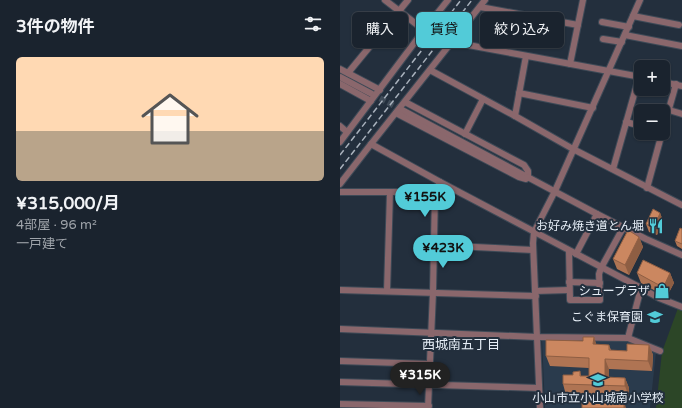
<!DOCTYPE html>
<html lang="ja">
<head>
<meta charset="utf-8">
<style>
  body { margin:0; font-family:"Varela Round","Noto Sans JP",sans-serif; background:#272f3a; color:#f1f3f6; height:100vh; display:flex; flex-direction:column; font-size:15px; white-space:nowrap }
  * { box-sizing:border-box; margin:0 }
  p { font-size:13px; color:#9fa4aa }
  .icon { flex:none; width:22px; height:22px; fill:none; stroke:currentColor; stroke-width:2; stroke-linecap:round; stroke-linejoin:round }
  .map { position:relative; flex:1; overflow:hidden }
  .side { display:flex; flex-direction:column; background:#1a232e; width:340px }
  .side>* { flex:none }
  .guide { position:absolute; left:12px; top:12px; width:270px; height:36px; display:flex; gap:8px }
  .buttons { position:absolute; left:294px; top:60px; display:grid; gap:8px }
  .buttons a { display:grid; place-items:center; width:36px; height:36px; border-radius:6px; background:#1a232e; box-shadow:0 1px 3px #0004,0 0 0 1px #38404a; font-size:20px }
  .price { position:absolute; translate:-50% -34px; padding:0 9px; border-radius:14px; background:#52cbd8; color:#111; font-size:13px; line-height:26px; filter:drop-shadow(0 1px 2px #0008) }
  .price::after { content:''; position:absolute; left:50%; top:24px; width:12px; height:9px; margin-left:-6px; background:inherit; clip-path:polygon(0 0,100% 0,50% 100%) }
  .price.on { background:#222; color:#fff }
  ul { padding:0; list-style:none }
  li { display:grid; align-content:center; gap:8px; height:212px; padding:0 16px }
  li span { display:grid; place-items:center; height:124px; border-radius:6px; color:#555 }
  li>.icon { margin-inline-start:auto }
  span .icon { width:72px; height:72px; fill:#fffc; stroke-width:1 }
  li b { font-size:17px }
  h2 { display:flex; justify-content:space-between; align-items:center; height:48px; padding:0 16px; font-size:17px }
  .chip { padding:0 14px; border-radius:6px; background:#1a232e; box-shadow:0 1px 3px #0004,0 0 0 1px #38404a; font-size:14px; line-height:36px }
  .chip.on { background:#52cbd8; color:#111 }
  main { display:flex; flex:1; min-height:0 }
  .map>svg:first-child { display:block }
  .built { fill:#2a3b4d }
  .green { fill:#2c4627 }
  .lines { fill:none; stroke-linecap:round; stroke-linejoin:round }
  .minor-tunnel { stroke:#404c59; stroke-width:6; stroke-dasharray:6 3; stroke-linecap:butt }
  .minor-casing { stroke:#3e4a57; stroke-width:8 }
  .minor { stroke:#8a676c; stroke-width:6 }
  .rail { stroke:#a9b2bd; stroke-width:1.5; stroke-dasharray:6 3; stroke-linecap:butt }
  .wall { fill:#af7453 }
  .shaded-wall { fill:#8e5e43 }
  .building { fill:#cb8760; stroke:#8e5e43 }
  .labels { text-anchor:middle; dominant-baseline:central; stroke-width:4; stroke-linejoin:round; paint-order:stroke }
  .poi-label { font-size:12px; fill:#e6eef7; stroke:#232f3d; text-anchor:end }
  .neighbourhood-label { font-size:13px; fill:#e6eef7; stroke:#232f3d }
</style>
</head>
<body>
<main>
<section class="side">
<h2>3件の物件<svg class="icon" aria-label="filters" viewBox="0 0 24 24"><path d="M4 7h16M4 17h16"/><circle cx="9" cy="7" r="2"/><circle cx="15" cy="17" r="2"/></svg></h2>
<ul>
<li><span style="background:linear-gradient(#ffd9b3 60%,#b9a48a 0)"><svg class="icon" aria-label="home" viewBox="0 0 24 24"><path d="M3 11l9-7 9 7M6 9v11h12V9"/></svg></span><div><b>¥315,000/月</b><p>4部屋 · 96 m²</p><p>一戸建て</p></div></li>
</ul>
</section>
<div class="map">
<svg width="342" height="408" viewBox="0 0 342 408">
  <rect width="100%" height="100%" fill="#232f3d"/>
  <polygon class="built" points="202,339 286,340 316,352 310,408 205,408"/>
  <polygon class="green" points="338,308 342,309 342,408 316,408 322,352"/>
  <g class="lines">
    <polyline class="minor-tunnel" points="32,94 62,110"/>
    <g class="minor-casing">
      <g id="minor">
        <polyline points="45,0 84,30"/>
        <polyline points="145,0 31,144 100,182 301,288 319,298 342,307"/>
        <polyline points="140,7 238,25"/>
        <polyline points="293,16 339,25"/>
        <polyline points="262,22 289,27"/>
        <polyline points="285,35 342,46"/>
        <polyline points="263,39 282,42"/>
        <polyline points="112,42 301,77"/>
        <polyline points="230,64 243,0"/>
        <polyline points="0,69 40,90"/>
        <polyline points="90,70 175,116 233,149 342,205"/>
        <polyline points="8,73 68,0"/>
        <polyline points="0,77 32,94"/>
        <polyline points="323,82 342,86"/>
        <polyline points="0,84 31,101"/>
        <polyline points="179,93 253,108"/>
        <polyline points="65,102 184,165 188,171 188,177"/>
        <polyline points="62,110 257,214 306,239 342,255"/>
        <polyline points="329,110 342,114"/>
        <polyline points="56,113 179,177 186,179 187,178"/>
        <polyline points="175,116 186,56"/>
        <polyline points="286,122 301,126"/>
        <polyline points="0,126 7,132"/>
        <polyline points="323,130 336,84"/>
        <polyline points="125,134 143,99"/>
        <polyline points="0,142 84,30 108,0"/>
        <polyline points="273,169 299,77"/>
        <polyline points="0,184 31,144"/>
        <polyline points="307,188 322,133"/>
        <polyline points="0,192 95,192"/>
        <polyline points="94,245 193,250"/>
        <polyline points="229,251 230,300 260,300 259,274 261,268 283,228"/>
        <polyline points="236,254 257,214"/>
        <polyline points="229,282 260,283"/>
        <polyline points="0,290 196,296"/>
        <polyline points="47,291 50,192"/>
        <polyline points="195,291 229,290"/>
        <polyline points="0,329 197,337 288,338 320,351"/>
        <polyline points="288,338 301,288"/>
        <polyline points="0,361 90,364"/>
        <polyline points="0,382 199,388"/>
        <polyline points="0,404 89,406"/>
        <polyline points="88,408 93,292 95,192 100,182"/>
        <polyline points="200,408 193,243 194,232 215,191 300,0"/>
      </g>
    </g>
    <use href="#minor" class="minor"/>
    <g class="rail">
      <polyline points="0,155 121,0"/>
      <polyline points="0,169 132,0"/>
    </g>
  </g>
  <g class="wall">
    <polygon points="320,213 323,221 317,235 309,232 306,224"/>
    <polygon points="342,229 342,249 337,246 335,241"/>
    <polygon points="299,237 303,247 289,275 277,269 273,259"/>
    <polygon points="297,273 330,273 334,283 327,296 321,294 301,283"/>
    <polygon points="254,337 256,344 269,345 271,350 287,351 309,345 313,355 312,371 269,369 269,377 285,378 289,388 289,397 226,395 223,384 233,375 240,371 241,376 249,376 249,368 210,366 206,356 243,341"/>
  </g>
  <g class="shaded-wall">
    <polygon points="320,213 323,221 317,235 314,228"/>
    <polygon points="299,237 303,247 289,275 285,265"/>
    <polygon points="330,273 334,283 327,296 324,286"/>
    <polygon points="254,337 257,347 253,344"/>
    <polygon points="309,345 313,355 312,371 308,361"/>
    <polygon points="265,359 269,369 269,387 265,377"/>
    <polygon points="285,378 289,388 289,397 285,386"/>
    <polygon points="284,401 286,408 284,408"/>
  </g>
  <g class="building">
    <polygon points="313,209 320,213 314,228 306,224"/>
    <polygon points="340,228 342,229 342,244 335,241"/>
    <polygon points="288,230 299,237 285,265 273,259"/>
    <polygon points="303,260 330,273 324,286 317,284 297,273"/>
    <polygon points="243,337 254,337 253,344 269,345 269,350 287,351 287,344 309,345 308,361 265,359 265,377 285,378 285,386 223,384 223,375 233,375 233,372 240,371 240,376 249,376 249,358 206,356 206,340 243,341"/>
    <polygon points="259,397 270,397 270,401 284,401 284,408 242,408 242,399 259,400"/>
  </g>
  <defs>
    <g id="restaurant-bare" transform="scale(1.2)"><path d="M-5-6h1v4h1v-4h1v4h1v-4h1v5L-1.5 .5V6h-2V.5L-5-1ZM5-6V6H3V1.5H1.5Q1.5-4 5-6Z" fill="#52cbd8" stroke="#232f3d" stroke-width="2.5" paint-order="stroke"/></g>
    <g id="shop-bare" transform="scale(1.2)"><path d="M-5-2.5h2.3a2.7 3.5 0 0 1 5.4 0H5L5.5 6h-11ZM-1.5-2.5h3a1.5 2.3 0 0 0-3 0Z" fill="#52cbd8" stroke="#232f3d" stroke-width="2.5" paint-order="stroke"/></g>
    <g id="school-bare" transform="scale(1.2)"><path d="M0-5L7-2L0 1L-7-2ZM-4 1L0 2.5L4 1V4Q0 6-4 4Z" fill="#52cbd8" stroke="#232f3d" stroke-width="2.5" paint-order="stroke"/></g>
  </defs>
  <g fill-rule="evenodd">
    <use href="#restaurant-bare" x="316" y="226"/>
    <use href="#shop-bare" x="322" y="291"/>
    <use href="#school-bare" x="315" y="317"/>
    <use href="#school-bare" x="258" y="380"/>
  </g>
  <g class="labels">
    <g class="poi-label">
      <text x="304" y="226">お好み焼き道とん堀</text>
      <text x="310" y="291">シュープラザ</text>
      <text x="303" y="317">こぐま保育園</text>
      <text x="258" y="398" text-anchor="middle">小山市立小山城南小学校</text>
    </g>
    <g class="neighbourhood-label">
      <text x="121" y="345">西城南五丁目</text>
    </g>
  </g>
</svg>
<div class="buttons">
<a>+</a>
<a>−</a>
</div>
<b class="price" style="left:85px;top:218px">¥155K</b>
<b class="price" style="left:103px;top:269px">¥423K</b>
<b class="price on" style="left:80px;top:396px">¥315K</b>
<div class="guide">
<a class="chip">購入</a>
<a class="chip on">賃貸</a>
<a class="chip">絞り込み</a>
</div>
</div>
</main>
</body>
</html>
